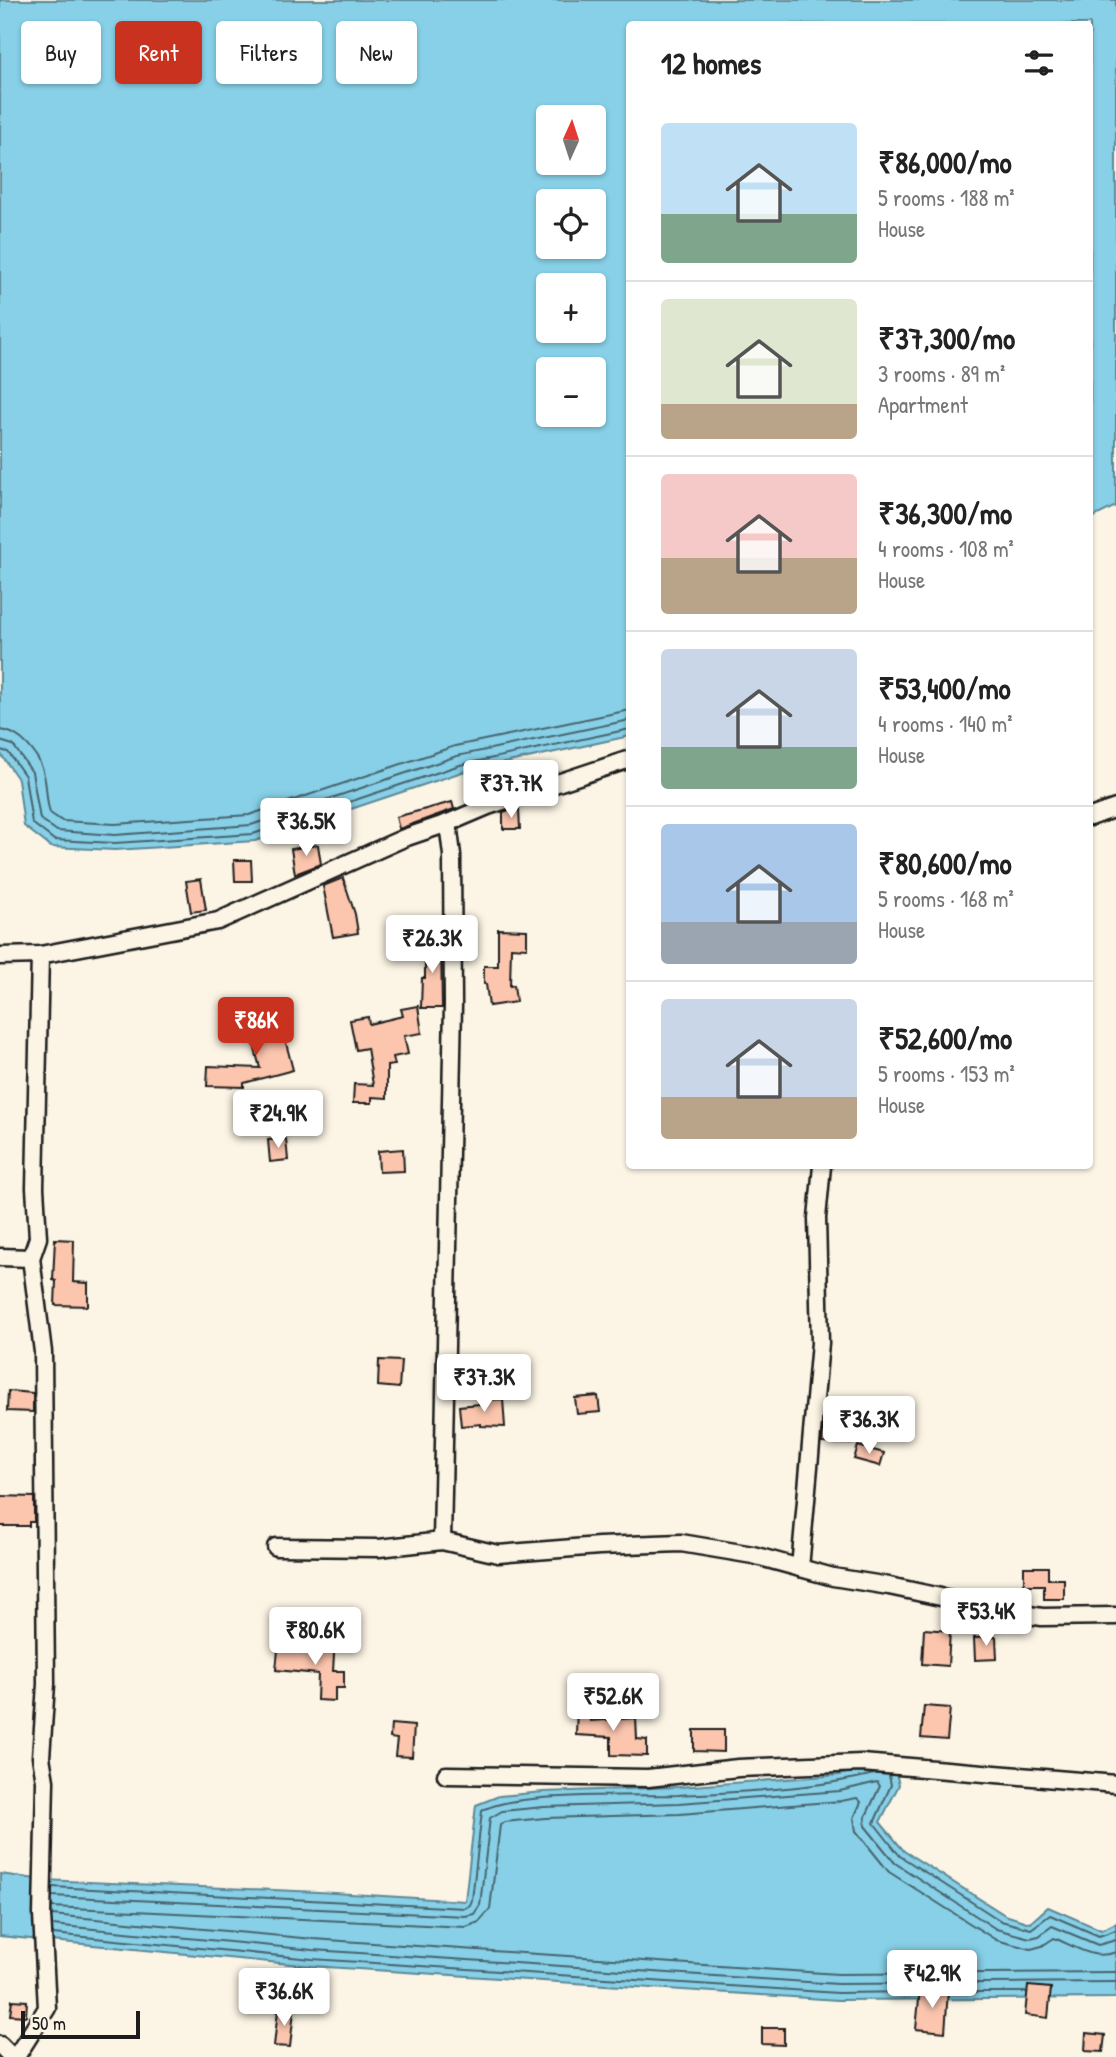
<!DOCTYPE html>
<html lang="en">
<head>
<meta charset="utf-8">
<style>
  body { margin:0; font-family:"Patrick Hand",sans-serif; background:#f6f6f6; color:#222; height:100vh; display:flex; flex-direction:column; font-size:26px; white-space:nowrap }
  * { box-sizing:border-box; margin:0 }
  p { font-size:23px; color:#767676 }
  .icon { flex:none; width:38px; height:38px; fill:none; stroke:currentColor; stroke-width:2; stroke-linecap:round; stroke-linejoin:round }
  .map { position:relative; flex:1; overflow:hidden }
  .panel { position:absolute; left:626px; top:21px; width:467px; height:1148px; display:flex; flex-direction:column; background:#fff; border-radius:7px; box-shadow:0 2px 5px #0004 }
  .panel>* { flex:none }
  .top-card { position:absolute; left:21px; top:21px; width:500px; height:63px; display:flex; gap:14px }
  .needle { width:46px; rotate:3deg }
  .buttons { position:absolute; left:536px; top:105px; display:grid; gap:14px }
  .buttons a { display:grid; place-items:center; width:70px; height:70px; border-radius:7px; background:#fff; box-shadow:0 2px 5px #0004; font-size:35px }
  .scale { position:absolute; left:21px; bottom:18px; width:119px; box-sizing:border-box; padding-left:7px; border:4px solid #1c1c1c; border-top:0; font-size:19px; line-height:24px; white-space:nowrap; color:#1c1c1c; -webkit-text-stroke:5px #fcf5e5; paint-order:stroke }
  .price { position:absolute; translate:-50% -60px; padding:0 16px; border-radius:7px; background:#fff; color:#222; font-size:23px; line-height:46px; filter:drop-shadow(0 2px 4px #0008) }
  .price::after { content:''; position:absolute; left:50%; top:42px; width:21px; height:16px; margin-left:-10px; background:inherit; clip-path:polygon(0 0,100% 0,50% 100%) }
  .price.selected { background:#c8321e; color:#fff }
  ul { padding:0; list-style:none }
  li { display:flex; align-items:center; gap:21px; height:175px; padding:0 35px }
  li+li { border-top:2px solid #e0e0e0 }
  li span { display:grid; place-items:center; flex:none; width:196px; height:140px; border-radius:7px; color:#555 }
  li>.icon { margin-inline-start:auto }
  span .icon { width:84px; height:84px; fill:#fffc; stroke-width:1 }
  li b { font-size:30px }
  h2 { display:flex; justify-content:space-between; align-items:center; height:84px; padding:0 35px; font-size:30px }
  .tag { padding:0 24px; border-radius:7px; background:#fff; box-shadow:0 2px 5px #0004; font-size:24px; line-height:63px }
  .tag.selected { background:#c8321e; color:#fff }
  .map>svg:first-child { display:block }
  .water { fill:#87d0e7; stroke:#5c8896; stroke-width:2; fill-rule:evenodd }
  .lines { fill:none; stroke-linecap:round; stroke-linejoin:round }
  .shore { stroke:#47646d; stroke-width:2 }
  .building { fill:#fcc6ae; stroke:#1c1c1c; stroke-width:2 }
  .minor-casing { stroke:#1c1c1c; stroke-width:21 }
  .minor { stroke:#fcf5e5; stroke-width:16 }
</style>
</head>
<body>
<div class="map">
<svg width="1116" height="2057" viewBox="0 0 1116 2057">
  <rect width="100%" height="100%" fill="#fcf5e5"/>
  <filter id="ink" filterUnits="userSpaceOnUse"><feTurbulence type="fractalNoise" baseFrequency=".0143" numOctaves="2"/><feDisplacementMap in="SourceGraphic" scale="14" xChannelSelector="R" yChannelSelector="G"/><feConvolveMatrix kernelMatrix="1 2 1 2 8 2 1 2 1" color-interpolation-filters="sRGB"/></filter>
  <g filter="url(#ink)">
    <g class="water">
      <path d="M0,0H1116V506L1090,519V24H630V736L462,772L255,841L115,850L51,847L24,826L18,779L0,753ZM548,117H593V163H548ZM548,201H593V247H548ZM548,285H593V331H548ZM548,369H593V415H548Z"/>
      <polygon points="893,1761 899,1785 880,1822 904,1851 1005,1915 1030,1923 1048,1907 1101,1930 1116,1923 1116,1998 838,2000 311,1966 0,1936 0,1874 43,1880 318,1892 465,1901 476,1805 499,1796 543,1792 679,1787 839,1775"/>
    </g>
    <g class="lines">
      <g class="shore">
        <path d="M0,730C20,731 40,755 44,775C47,787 46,801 50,813L62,821L115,824L249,815L455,746L630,710"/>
        <polyline points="0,741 13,745 32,772 40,819 57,831 115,835 251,825 457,756 630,720"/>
        <polyline points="0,750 8,752 25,776 32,823 54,840 115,843 253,834 460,765 630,729"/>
        <polyline points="889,1775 891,1785 874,1823 900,1856 1001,1921 1031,1929 1050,1915 1099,1936 1116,1930"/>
        <path d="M52,1887L465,1908L470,1905L472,1900L482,1811C509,1792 639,1796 678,1795C740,1792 814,1789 874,1774"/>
        <polyline points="52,1896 465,1916 474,1914 480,1905 490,1818 502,1811 544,1807 679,1803 840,1791 877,1782 880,1786 866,1816 865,1826 895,1863 996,1929 1030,1938 1039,1936 1052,1926 1098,1945 1116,1940"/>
        <path d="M52,1907L466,1927L479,1922L490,1909L500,1825L504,1822L545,1818L680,1814L841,1801L857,1798L861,1802L854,1818L856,1831L889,1872L996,1940L1031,1949L1042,1946L1054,1938C1074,1946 1094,1961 1116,1952"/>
        <polyline points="52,1915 313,1939 838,1974 1116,1972"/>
        <polyline points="52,1925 313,1950 838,1984 1116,1982"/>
        <polyline points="53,1934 312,1959 838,1993 918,1992"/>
        <polyline points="950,1992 1026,1992"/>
      </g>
    </g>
    <g class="building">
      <polygon points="452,802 454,809 399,829 396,817"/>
      <polygon points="513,809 519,809 520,829 503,829 503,812"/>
      <polygon points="318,845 321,864 295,874 291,849"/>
      <polygon points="234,860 251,860 252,881 235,881"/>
      <polygon points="343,878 355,914 358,933 333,937 323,886"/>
      <polygon points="201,879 206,910 191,912 186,881"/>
      <polygon points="498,929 527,930 527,948 511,947 510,986 514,985 516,1002 489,1006 486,984 484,984 484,966 498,966"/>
      <polygon points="420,941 441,941 442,1008 421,1008 422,978 425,978 425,954 420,954"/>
      <polygon points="418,1006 422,1033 404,1036 408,1054 393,1057 395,1065 387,1066 387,1098 372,1097 372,1103 353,1103 354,1084 373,1085 367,1048 356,1050 350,1020 368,1017 369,1024 403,1016 401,1009"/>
      <polygon points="273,1014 277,1042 285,1039 293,1070 244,1083 244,1087 207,1086 208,1066 260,1068 251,1034 248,1035 245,1018"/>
      <polygon points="286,1139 288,1160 270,1162 268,1140"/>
      <polygon points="403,1149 404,1171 379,1172 378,1151"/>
      <polygon points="55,1239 74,1240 73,1282 88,1283 88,1306 55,1305 56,1281 53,1280"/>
      <polygon points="379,1360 401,1361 399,1388 378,1386"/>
      <polygon points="8,1391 33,1393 33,1412 7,1411"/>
      <polygon points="598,1396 600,1412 577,1414 575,1398"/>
      <polygon points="503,1399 505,1427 481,1426 481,1424 461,1426 459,1406 479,1404 479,1400"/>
      <polygon points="824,1416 853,1417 852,1444 822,1443"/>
      <polygon points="858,1446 884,1453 880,1466 854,1459"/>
      <polygon points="0,1496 34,1497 34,1522 29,1522 29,1526 0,1526"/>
      <polygon points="1024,1567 1048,1567 1048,1579 1064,1579 1064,1599 1044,1599 1044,1585 1024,1585"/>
      <polygon points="924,1629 950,1631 948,1666 922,1664"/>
      <polygon points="319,1636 335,1638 333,1671 344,1671 344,1688 335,1688 335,1701 317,1700 318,1674 276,1670 278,1650 318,1653"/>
      <polygon points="996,1637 997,1659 975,1660 974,1638"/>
      <polygon points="577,1706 590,1706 590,1721 636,1718 637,1739 647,1740 647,1756 611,1755 611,1737 576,1735"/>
      <polygon points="924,1706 950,1708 947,1740 921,1738"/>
      <polygon points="391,1724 414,1726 412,1757 395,1756 397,1739 390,1738"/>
      <polygon points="694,1730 724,1730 724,1752 694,1751"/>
      <polygon points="1028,1986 1051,1988 1048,2018 1025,2015"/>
      <polygon points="920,1989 948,1991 945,2032 916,2029"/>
      <polygon points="12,2000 27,2001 26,2016 10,2015"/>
      <polygon points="278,2010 294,2011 290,2047 274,2046"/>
      <polygon points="762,2028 784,2028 784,2045 762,2044"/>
      <polygon points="1086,2033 1105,2035 1103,2052 1085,2051"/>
    </g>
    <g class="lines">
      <g class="minor-casing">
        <g id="minor">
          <polyline points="1090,817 1116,808"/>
          <polyline points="448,823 488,806 630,759"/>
          <polyline points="0,956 40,955 218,921 404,838 448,823 452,855 453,1005 442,1541"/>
          <polyline points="0,1257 31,1258"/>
          <polyline points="276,1547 379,1548 442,1541 498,1554 599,1546 681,1543 753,1555 833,1577 889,1586 1016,1613 1042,1617 1116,1616"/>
          <polyline points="800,1568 820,1343 817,1218 822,1166"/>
          <polyline points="446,1775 648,1778 738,1768 862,1763 1116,1784"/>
          <polyline points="0,2045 12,2057"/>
          <polyline points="16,2057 47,2008 42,1915 45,1781 41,1757 46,1684 43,1352 31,1258 38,1238 35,1188 40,955"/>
        </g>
      </g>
      <use href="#minor" class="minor"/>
    </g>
  </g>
</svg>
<div class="buttons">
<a><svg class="needle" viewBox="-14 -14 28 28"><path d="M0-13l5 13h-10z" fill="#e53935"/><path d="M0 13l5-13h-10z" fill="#767676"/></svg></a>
<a><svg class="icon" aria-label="locate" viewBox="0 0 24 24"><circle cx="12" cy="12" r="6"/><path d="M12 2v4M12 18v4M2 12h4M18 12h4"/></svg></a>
<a>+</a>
<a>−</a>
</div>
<div class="scale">50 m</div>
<b class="price" style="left:511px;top:820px">₹37.7K</b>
<b class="price" style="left:306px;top:858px">₹36.5K</b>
<b class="price" style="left:432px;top:975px">₹26.3K</b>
<b class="price selected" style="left:256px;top:1057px">₹86K</b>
<b class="price" style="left:278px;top:1150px">₹24.9K</b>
<b class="price" style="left:484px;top:1414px">₹37.3K</b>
<b class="price" style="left:869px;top:1456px">₹36.3K</b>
<b class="price" style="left:986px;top:1648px">₹53.4K</b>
<b class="price" style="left:315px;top:1667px">₹80.6K</b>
<b class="price" style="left:613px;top:1733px">₹52.6K</b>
<b class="price" style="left:932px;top:2010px">₹42.9K</b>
<b class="price" style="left:284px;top:2028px">₹36.6K</b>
<div class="top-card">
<a class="tag">Buy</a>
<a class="tag selected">Rent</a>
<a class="tag">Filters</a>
<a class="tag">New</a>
</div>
<section class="panel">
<h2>12 homes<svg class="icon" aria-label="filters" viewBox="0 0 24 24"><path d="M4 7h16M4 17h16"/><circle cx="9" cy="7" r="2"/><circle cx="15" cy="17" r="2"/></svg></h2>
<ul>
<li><span style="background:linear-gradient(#bfe0f5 65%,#7fa58c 0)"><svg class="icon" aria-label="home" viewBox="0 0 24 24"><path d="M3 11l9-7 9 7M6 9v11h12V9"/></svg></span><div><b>₹86,000/mo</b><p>5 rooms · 188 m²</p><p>House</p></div></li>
<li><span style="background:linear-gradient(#dfe7d0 75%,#b9a48a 0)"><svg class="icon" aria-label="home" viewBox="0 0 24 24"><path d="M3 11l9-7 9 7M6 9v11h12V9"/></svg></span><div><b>₹37,300/mo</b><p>3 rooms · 89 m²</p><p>Apartment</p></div></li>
<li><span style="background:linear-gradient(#f6c9c9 60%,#b9a48a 0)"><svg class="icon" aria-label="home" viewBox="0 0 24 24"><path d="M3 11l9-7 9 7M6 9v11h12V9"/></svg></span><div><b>₹36,300/mo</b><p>4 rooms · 108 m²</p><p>House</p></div></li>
<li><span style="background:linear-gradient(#c9d6e8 70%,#7fa58c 0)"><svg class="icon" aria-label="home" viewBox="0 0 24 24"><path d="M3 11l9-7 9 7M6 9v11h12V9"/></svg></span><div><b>₹53,400/mo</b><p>4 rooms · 140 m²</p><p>House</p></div></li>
<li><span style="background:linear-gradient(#a9c7e8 70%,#9aa5b1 0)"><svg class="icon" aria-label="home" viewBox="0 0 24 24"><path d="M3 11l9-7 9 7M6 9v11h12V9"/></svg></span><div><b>₹80,600/mo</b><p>5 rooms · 168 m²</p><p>House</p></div></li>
<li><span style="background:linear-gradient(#c9d6e8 70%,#b9a48a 0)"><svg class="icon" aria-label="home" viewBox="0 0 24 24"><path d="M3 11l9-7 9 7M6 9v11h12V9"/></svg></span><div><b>₹52,600/mo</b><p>5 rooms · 153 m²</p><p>House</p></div></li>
</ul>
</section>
</div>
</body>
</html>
